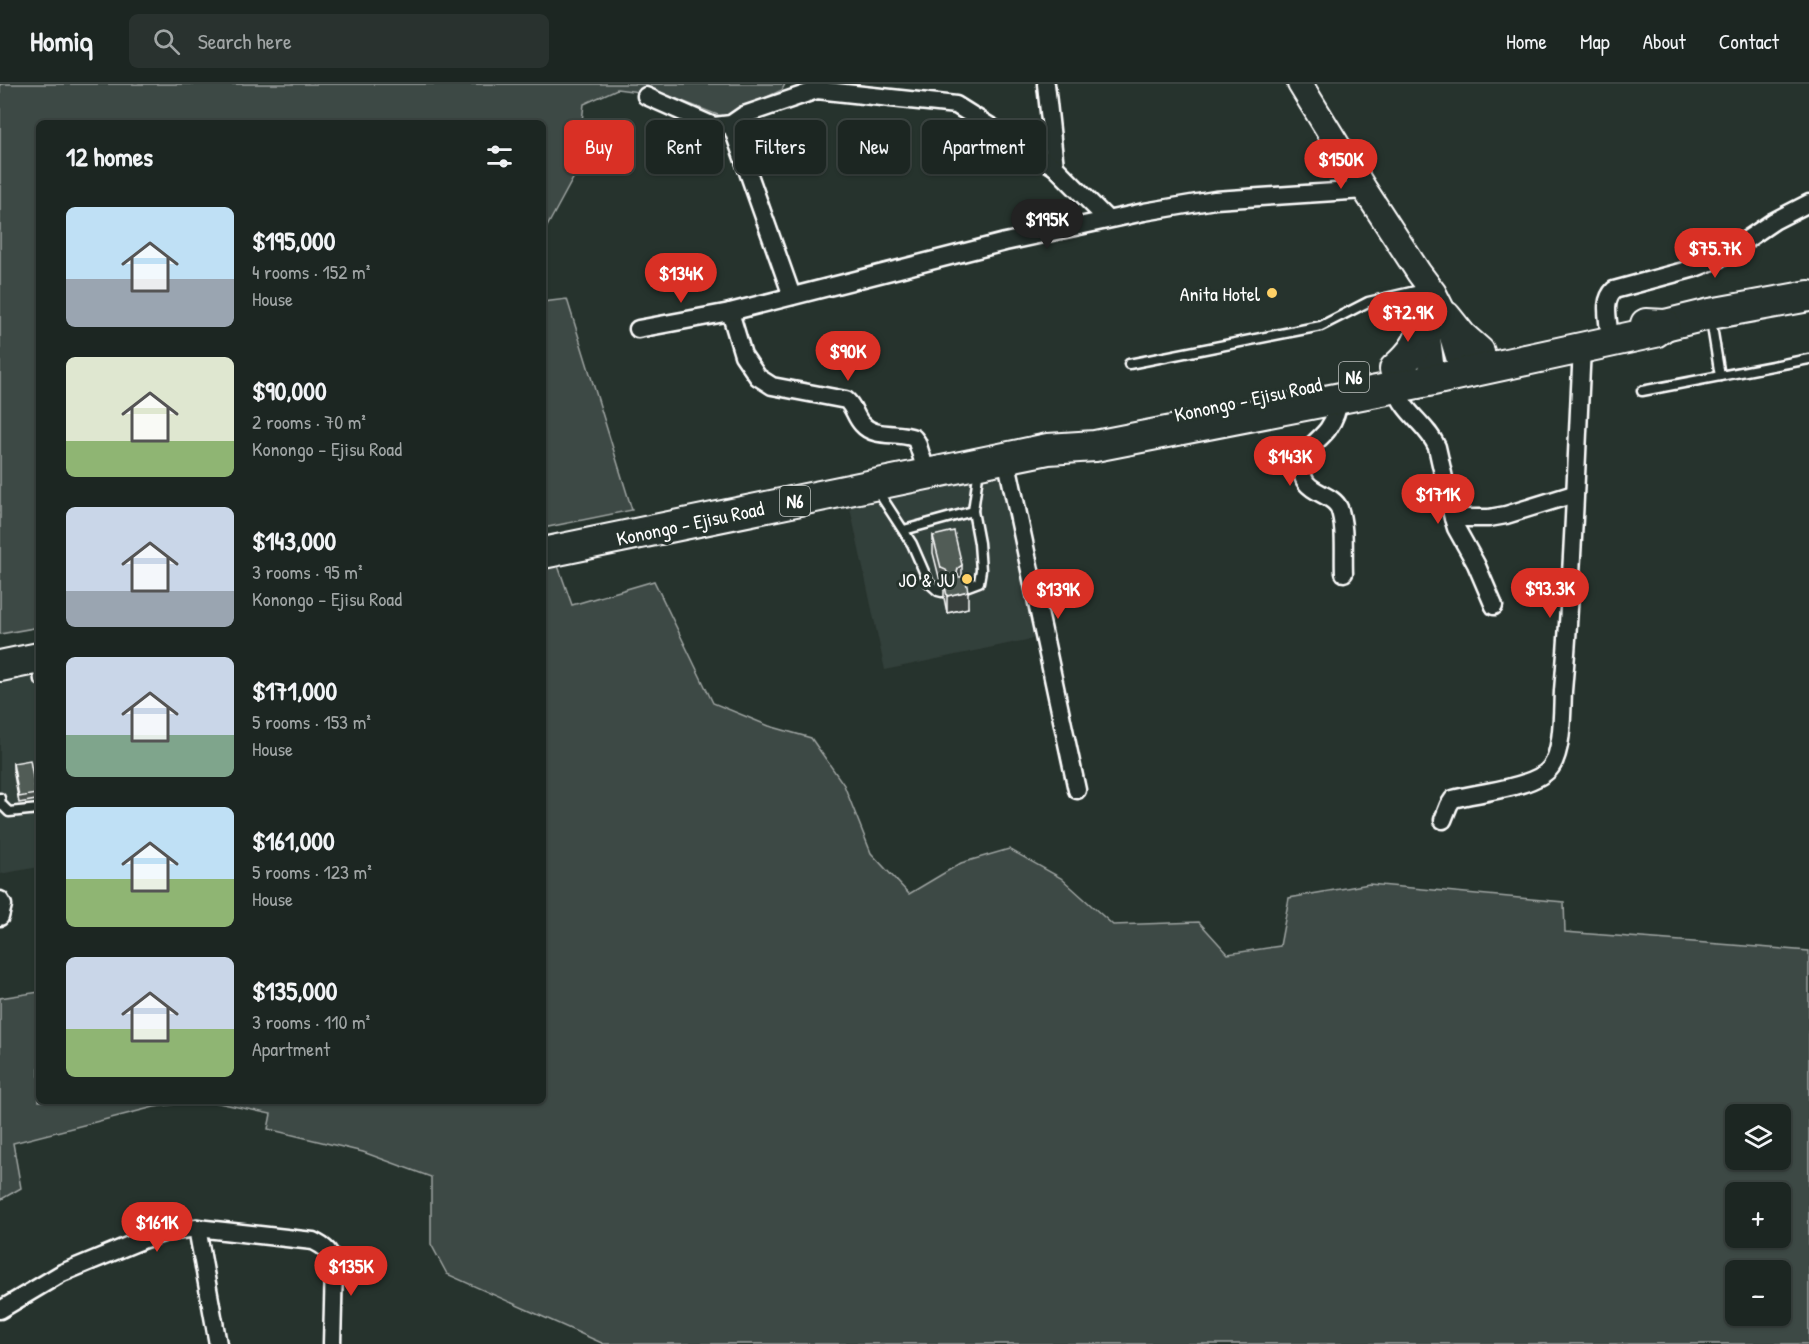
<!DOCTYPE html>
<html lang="en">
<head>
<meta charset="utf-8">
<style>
  body { margin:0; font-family:"Patrick Hand",sans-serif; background:#29322f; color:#f1f3f6; height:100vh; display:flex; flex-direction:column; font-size:22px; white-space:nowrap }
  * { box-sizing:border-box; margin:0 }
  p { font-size:20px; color:#a0a5a5 }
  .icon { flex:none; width:33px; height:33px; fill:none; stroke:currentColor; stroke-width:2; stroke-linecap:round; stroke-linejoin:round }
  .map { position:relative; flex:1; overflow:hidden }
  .panel { position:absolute; left:36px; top:36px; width:510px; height:984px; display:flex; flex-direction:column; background:#1c2622; border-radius:9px; box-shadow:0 2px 4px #0004,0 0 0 2px #3a4340 }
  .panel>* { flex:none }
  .banner { position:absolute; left:564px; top:36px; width:570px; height:54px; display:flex; gap:12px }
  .fabs { position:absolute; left:1725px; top:1020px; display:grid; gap:12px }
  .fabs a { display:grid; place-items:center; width:66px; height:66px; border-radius:9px; background:#1c2622; box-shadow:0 2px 4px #0004,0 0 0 2px #3a4340; font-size:30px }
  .price { position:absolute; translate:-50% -51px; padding:0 14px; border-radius:21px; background:#d93025; color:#fff; font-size:20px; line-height:39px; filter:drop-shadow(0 2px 3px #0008) }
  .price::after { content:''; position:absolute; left:50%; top:36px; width:18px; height:14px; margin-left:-9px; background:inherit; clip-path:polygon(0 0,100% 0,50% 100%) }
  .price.on { background:#222; color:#fff }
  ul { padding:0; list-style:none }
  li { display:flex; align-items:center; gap:18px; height:150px; padding:0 30px }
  li span { display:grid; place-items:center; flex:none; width:168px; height:120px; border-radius:9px; color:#555 }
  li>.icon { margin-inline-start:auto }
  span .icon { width:72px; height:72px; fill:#fffc; stroke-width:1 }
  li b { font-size:26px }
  h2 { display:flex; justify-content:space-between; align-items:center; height:72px; padding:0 30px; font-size:26px }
  .pill { padding:0 21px; border-radius:9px; background:#1c2622; box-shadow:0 2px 4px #0004,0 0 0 2px #3a4340; font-size:21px; line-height:54px }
  .pill.on { background:#d93025; color:#fff }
  header { display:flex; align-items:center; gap:36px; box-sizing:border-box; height:84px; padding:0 30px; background:#1c2622; border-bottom:2px solid #3a4340 }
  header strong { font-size:28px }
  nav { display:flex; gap:33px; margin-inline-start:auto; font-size:21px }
  .search { width:420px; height:54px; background:#29322f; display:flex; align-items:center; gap:15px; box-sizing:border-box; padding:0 21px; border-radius:9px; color:#a0a5a5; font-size:22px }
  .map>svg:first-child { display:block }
  .built { fill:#333f3a }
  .green { fill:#3e4944; stroke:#9ea4a2; stroke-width:1.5; fill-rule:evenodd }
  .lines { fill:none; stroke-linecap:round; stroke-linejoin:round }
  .lane-casing { stroke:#fff; stroke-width:13 }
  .street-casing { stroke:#fff; stroke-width:21 }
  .secondary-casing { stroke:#fff; stroke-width:28 }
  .highway-casing { stroke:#fff; stroke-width:34 }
  .lane { stroke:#26332d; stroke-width:8 }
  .street { stroke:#26332d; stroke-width:16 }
  .secondary { stroke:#26332d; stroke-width:24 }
  .highway { stroke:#26332d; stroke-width:30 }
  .wall { fill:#464f4b; stroke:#fff; stroke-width:1.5 }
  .shaded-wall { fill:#39403d; stroke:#fff; stroke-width:1.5 }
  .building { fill:#515c57; stroke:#fff; stroke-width:1.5 }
  .poi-dot { fill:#ffd166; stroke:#26332d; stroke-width:2 }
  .labels { text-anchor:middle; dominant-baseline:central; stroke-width:6; stroke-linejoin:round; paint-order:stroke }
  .shield { fill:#26332d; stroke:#bec2c0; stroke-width:1.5 }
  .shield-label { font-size:18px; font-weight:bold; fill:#fff }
  .poi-label { font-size:20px; fill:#fff; stroke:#26332d; text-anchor:end }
  .street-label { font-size:20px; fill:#fff; stroke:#26332d }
</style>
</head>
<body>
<header>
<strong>Homiq</strong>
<div class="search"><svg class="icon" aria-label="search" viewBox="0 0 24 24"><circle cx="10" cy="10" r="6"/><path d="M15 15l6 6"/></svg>Search here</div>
<nav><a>Home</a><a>Map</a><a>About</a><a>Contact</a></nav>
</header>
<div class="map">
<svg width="1809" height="1260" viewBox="0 0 1809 1260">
  <rect width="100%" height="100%" fill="#26332d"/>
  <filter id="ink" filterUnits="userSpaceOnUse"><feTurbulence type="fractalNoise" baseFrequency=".0167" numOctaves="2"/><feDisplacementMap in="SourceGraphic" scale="12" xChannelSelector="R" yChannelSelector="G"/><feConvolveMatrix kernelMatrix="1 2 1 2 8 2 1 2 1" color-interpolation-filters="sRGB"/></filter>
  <g filter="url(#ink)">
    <g class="built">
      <polygon points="1000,387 1036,554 885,586 849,419"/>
      <polygon points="39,582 39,783 0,790 0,590"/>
    </g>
    <g class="green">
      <polygon points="0,0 785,0 782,6 723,33 669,12 617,5 584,20 576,89 543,150 543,39 39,39 39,543 0,550"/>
      <polygon points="567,215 632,426 543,444 543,218"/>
      <path d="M556,476L572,521L654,497L713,619L769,642L811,654L844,701L871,769L909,810L961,779L1009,765L1061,794L1113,841L1199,838L1228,870L1280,862L1289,814L1369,800L1564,818L1565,848L1809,867V1260H604L447,1190L431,1160V1093L363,1068L268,1045L271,1030L209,1017H543V478ZM1736,1030H1780V1076H1736ZM1736,1108H1780V1154H1736ZM1736,1186H1780V1232H1736Z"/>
      <polygon points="39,908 39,1017 198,1017 154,1023 13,1059 21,1104 0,1116 0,914"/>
    </g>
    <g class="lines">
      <g class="lane-casing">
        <g id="lane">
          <polyline points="1711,236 1720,292"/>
          <polyline points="1129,280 1321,242 1368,218 1420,206"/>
          <polyline points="1642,307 1809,275"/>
          <polyline points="877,406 912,460 929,499 938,507 942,508"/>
          <polyline points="904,446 973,427"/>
          <polyline points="963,504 979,498 981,486 979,459 973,427 979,384"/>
          <polyline points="37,578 39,596"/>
          <polyline points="0,714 1,720 9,728 39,725"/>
        </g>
      </g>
      <g class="street-casing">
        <g id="street">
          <polyline points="1046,0 1055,83 1107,135"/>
          <polyline points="646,12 714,42 731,40 744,31 817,6 956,21 1055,83"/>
          <polyline points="731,40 792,212"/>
          <path d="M730,228L743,271L758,293L772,302L846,316C854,322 855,333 862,340C875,355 897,347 914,354L917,358L927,390"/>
          <polyline points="638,245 730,228 1005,158 1144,128 1215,116 1365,106"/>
          <path d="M1609,247C1608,233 1603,217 1614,206L1695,184L1718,175L1774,137L1809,119"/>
          <path d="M1396,304C1403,329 1427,340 1437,363L1453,434H1489L1506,431L1574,410"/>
          <path d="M1339,315C1338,326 1334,336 1328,345C1320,356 1306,363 1303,377C1296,411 1331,406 1339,424C1346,443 1343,469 1344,489"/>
          <polyline points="1006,374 1077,706"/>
          <polyline points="1453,434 1456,444 1476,480 1494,522"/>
          <path d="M1443,736L1449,721L1453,715C1478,708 1536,704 1551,683C1563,666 1562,627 1563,607C1573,493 1576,378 1582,265"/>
          <polyline points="0,816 3,821 0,833"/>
          <polyline points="197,1144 218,1260"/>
          <path d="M0,1226L62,1189L142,1156L166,1148L197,1144L313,1157C326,1163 331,1168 334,1182L332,1260"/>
        </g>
      </g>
      <g class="secondary-casing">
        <g id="secondary">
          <polyline points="1300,0 1365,106 1419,189 1434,209 1446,233 1463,289"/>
          <polyline points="1426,236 1433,296"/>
        </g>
      </g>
      <g class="highway-casing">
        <g id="highway">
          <polyline points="1446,233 1462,253 1479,268"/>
          <polyline points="1646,240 1665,241 1710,230 1809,212"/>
          <path d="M1395,285C1414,268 1420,259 1426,235"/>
          <polyline points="543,469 1048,365 1095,362 1433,296 1655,248 1665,241"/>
          <polyline points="0,582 39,574"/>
        </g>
      </g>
      <use href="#lane" class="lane"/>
      <use href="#street" class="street"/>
      <use href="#secondary" class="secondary"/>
      <use href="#highway" class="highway"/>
    </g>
    <g class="wall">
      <polygon points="933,452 962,493 968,524 947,529 944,514 944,502 941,501 933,469"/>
      <polygon points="13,679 36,710 36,716 19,719 13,685"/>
    </g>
    <g class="shaded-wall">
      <polygon points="962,481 962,498 957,489 958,484"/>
      <polygon points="968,507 968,524 947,529 947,512"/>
    </g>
    <g class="building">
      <polygon points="954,447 962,481 958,484 957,489 959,493 965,493 968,507 947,512 944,497 947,495 948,490 946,486 941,484 933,452"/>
      <polygon points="30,676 36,710 19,713 13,679"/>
    </g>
  </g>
  <g class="poi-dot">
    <circle cx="1272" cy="209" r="6"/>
    <circle cx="967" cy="495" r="6"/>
  </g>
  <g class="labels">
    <g class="shield">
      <rect x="1339" y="278" width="30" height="30" rx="4.5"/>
      <rect x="780" y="402" width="30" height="30" rx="4.5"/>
    </g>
    <g class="shield-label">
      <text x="1354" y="293">N6</text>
      <text x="795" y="417">N6</text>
    </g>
    <g class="poi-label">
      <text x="1260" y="209">Anita Hotel</text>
      <text x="955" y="495">JO &amp; JU</text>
    </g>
    <g class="street-label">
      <text transform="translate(1248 315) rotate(-12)">Konongo - Ejisu Road</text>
      <text transform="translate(690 439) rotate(-12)">Konongo - Ejisu Road</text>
    </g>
  </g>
</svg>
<div class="fabs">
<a><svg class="icon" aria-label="layers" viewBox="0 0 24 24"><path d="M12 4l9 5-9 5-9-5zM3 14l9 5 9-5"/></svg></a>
<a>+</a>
<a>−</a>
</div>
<b class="price" style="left:1341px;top:106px">$150K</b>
<b class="price on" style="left:1047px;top:166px">$195K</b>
<b class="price" style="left:1715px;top:195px">$75.7K</b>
<b class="price" style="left:681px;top:220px">$134K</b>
<b class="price" style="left:1408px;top:259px">$72.9K</b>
<b class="price" style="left:848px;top:298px">$90K</b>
<b class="price" style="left:1290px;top:403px">$143K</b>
<b class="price" style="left:1438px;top:441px">$171K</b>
<b class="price" style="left:1550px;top:535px">$93.3K</b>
<b class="price" style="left:1058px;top:536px">$139K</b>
<b class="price" style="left:157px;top:1169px">$161K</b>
<b class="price" style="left:351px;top:1213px">$135K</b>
<div class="banner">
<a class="pill on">Buy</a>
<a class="pill">Rent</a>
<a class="pill">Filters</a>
<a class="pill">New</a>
<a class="pill">Apartment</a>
</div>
<section class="panel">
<h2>12 homes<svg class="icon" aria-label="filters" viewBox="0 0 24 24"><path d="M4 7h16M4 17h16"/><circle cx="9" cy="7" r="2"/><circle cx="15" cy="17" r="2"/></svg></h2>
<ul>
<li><span style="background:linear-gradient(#bfe0f5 60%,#9aa5b1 0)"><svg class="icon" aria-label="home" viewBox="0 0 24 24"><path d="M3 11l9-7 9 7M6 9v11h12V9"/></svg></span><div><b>$195,000</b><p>4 rooms · 152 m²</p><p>House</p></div></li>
<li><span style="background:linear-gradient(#dfe7d0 70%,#8fb573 0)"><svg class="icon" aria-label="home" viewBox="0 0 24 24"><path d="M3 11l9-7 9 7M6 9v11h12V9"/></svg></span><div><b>$90,000</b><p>2 rooms · 70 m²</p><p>Konongo - Ejisu Road</p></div></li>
<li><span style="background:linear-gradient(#c9d6e8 70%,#9aa5b1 0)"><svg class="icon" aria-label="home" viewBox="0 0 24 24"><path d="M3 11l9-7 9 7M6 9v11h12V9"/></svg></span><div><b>$143,000</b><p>3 rooms · 95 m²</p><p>Konongo - Ejisu Road</p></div></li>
<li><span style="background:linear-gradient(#c9d6e8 65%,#7fa58c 0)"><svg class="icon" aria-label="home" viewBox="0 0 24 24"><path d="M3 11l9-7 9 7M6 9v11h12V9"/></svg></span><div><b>$171,000</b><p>5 rooms · 153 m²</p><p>House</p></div></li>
<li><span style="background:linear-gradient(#bfe0f5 60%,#8fb573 0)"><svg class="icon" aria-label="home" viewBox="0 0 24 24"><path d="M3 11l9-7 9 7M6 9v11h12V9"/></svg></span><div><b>$161,000</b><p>5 rooms · 123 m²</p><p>House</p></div></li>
<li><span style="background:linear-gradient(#c9d6e8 60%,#8fb573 0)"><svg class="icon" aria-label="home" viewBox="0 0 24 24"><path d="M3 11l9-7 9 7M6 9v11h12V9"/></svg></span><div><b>$135,000</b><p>3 rooms · 110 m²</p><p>Apartment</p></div></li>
</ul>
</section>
</div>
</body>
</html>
